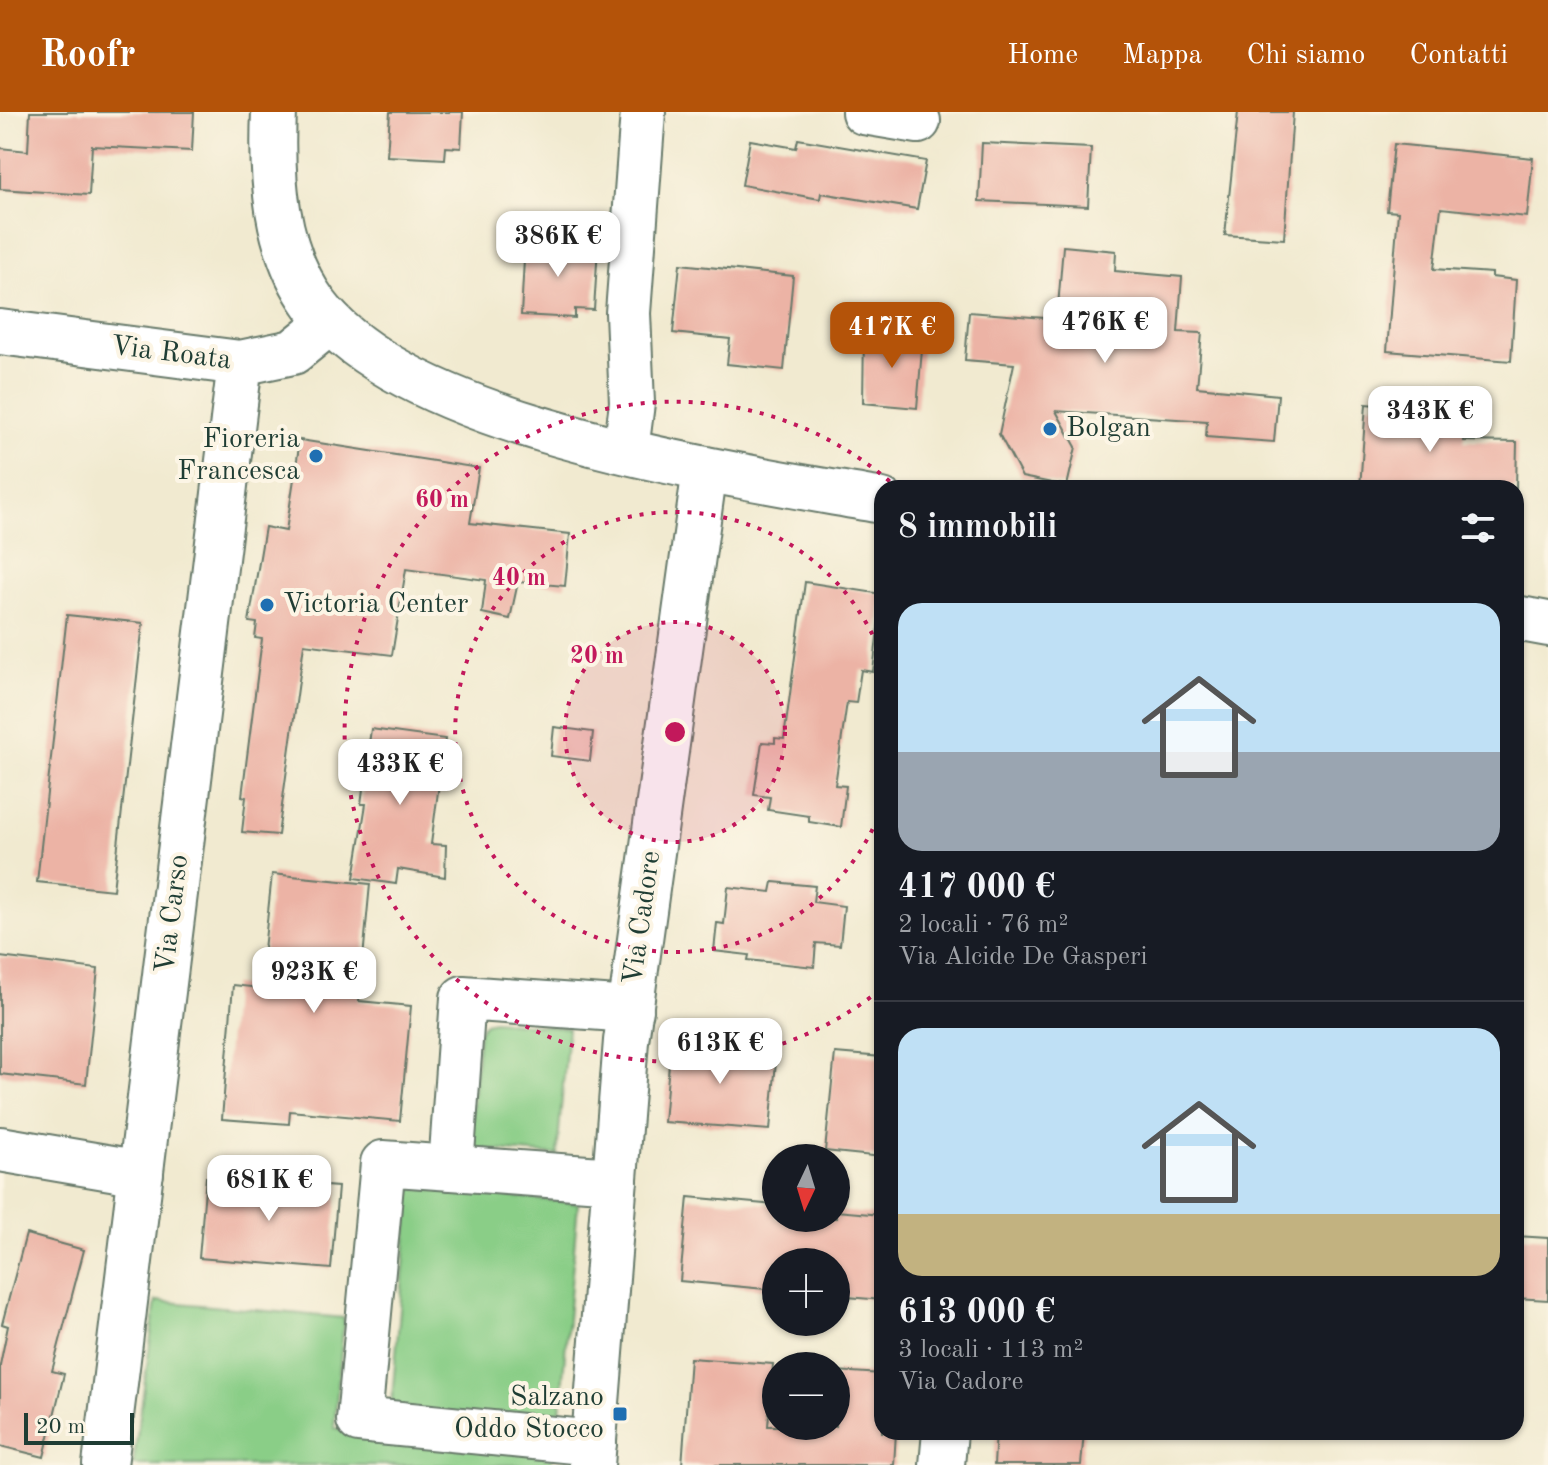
<!DOCTYPE html>
<html lang="it">
<head>
<meta charset="utf-8">
<style>
  body { margin:0; font-family:"Old Standard TT",serif; background:#242831; color:#f1f3f6; height:100vh; display:flex; flex-direction:column; font-size:30px; white-space:nowrap }
  * { box-sizing:border-box; margin:0 }
  p { font-size:26px; color:#9ea1a6 }
  .icon { flex:none; width:44px; height:44px; fill:none; stroke:currentColor; stroke-width:2; stroke-linecap:round; stroke-linejoin:round }
  .map { position:relative; flex:1; overflow:hidden }
  .drawer { position:absolute; left:874px; top:368px; width:650px; height:960px; display:flex; flex-direction:column; background:#171b24; border-radius:24px; box-shadow:0 2px 6px #0004 }
  .drawer>* { flex:none }
  .needle { width:52px; rotate:184deg }
  .fabs { position:absolute; left:762px; top:1032px; display:grid; gap:16px }
  .fabs a { display:grid; place-items:center; width:88px; height:88px; border-radius:50%; background:#171b24; box-shadow:0 2px 6px #0004; font-size:40px }
  .scale { position:absolute; left:24px; bottom:20px; width:110px; box-sizing:border-box; padding-left:8px; border:4px solid #1f3d34; border-top:0; font-size:22px; line-height:28px; white-space:nowrap; color:#1f3d34; -webkit-text-stroke:6px #fcf5e5; paint-order:stroke }
  .price { position:absolute; translate:-50% -68px; padding:0 18px; border-radius:16px; background:#fff; color:#222; font-size:26px; line-height:52px; filter:drop-shadow(0 2px 4px #0008) }
  .price::after { content:''; position:absolute; left:50%; top:48px; width:24px; height:18px; margin-left:-12px; background:inherit; clip-path:polygon(0 0,100% 0,50% 100%) }
  .price.selected { background:#b45309; color:#fff }
  ul { padding:0; list-style:none }
  li { display:grid; align-content:center; gap:16px; height:424px; padding:0 24px }
  li+li { border-top:2px solid #363941 }
  li span { display:grid; place-items:center; height:248px; border-radius:24px; color:#555 }
  li>.icon { margin-inline-start:auto }
  span .icon { width:144px; height:144px; fill:#fffc; stroke-width:1 }
  li b { font-size:34px }
  h2 { display:flex; justify-content:space-between; align-items:center; height:96px; padding:0 24px; font-size:34px }
  header { display:flex; align-items:center; gap:48px; box-sizing:border-box; height:112px; padding:0 40px; background:#b45309; color:#fff }
  header strong { font-size:38px }
  nav { display:flex; gap:44px; margin-inline-start:auto; font-size:28px }
  .map>svg:first-child { display:block }
  .green { fill:#8ace87; stroke:#54865e; stroke-width:2 }
  .building { fill:#ecb3a5 }
  .lines { fill:none; stroke-linecap:round; stroke-linejoin:round }
  .minor-casing { stroke:#687a6b; stroke-width:48 }
  .minor { stroke:#fff; stroke-width:44 }
  .ring { fill:none; stroke:#c2185b; stroke-width:4; stroke-dasharray:4 8 }
  .poi-dot { fill:#1f6fb2; stroke:#fcf5e5; stroke-width:3 }
  .labels { text-anchor:middle; dominant-baseline:central; stroke-width:8; stroke-linejoin:round; paint-order:stroke }
  .street-label { font-size:28px; fill:#1f3d34; stroke:#fcf5e5 }
  .poi-label { font-size:28px; fill:#1f3d34; stroke:#fcf5e5; text-anchor:start }
  .centre { fill:#c2185b; stroke:#fcf5e5; stroke-width:4 }
  .ring-label { font-size:24px; text-anchor:middle; font-weight:bold; fill:#c2185b; stroke:#fcf5e5; stroke-width:8; stroke-linejoin:round; paint-order:stroke }
</style>
</head>
<body>
<header>
<strong>Roofr</strong>
<nav><a>Home</a><a>Mappa</a><a>Chi siamo</a><a>Contatti</a></nav>
</header>
<div class="map">
<svg width="1548" height="1353" viewBox="0 0 1548 1353">
  <rect width="100%" height="100%" fill="#fcf5e5"/>
  <filter id="ink" filterUnits="userSpaceOnUse"><feTurbulence type="fractalNoise" baseFrequency=".0125" numOctaves="2"/><feDisplacementMap in="SourceGraphic" scale="16" xChannelSelector="R" yChannelSelector="G"/><feConvolveMatrix kernelMatrix="1 2 1 2 8 2 1 2 1" color-interpolation-filters="sRGB"/></filter>
  <filter id="wash" filterUnits="userSpaceOnUse"><feTurbulence type="fractalNoise" baseFrequency=".006" numOctaves="4" result="noise"/><feDisplacementMap in="SourceGraphic" scale="32" xChannelSelector="R" yChannelSelector="G"/><feGaussianBlur stdDeviation="1.8" result="paint"/><feColorMatrix in="noise" values="0 0 0 0 0 0 0 0 0 0 0 0 0 0 0 0 0 1.4 0 .05"/><feComposite in="paint" operator="in"/></filter>
  <g filter="url(#wash)">
    <rect width="100%" height="100%" fill="#f1ead0"/>
    <g class="green">
      <polygon points="494,909 568,916 557,1043 469,1036 479,919 485,911"/>
      <polygon points="411,1076 578,1091 559,1312 391,1297"/>
      <polygon points="156,1189 344,1206 334,1316 552,1336 551,1353 133,1353"/>
    </g>
    <g id="blocks">
      <g class="building">
        <polygon points="30,0 194,0 192,39 92,34 89,83 0,77 0,36 28,39"/>
        <polygon points="390,0 463,0 461,36 446,35 445,47 387,44"/>
        <polygon points="1238,0 1293,0 1284,127 1225,123"/>
        <polygon points="798,27 926,49 917,97 821,81 820,87 742,73 750,28 796,36"/>
        <polygon points="982,31 1091,36 1088,94 979,89"/>
        <polygon points="1394,32 1533,46 1527,105 1441,96 1434,157 1492,161 1492,165 1516,168 1511,249 1387,239 1398,100 1387,99"/>
        <polygon points="525,129 598,134 594,198 575,197 575,206 521,203"/>
        <polygon points="1063,134 1116,139 1115,159 1182,165 1178,220 1202,221 1197,275 1278,283 1274,330 1206,325 1207,309 1056,299 1076,335 1067,374 1022,365 999,322 1014,252 965,248 969,200 1057,207"/>
        <polygon points="680,152 793,164 784,258 727,252 730,227 673,221"/>
        <polygon points="864,221 923,226 917,296 863,291"/>
        <polygon points="1366,292 1428,298 1426,315 1466,316 1464,329 1517,330 1516,376 1360,376"/>
        <polygon points="300,328 479,356 470,411 570,422 565,474 518,470 510,507 482,501 486,468 406,457 392,543 304,532 278,723 242,720 246,685 242,684 262,527 255,526 257,511 249,510 265,415 286,419"/>
        <polygon points="805,470 882,482 873,560 861,558 856,591 847,590 835,673 846,674 841,715 809,710 809,704 768,698 770,685 754,683 762,630 775,631 775,626 784,627"/>
        <polygon points="67,503 143,511 113,778 37,770"/>
        <polygon points="554,615 593,620 590,649 551,644"/>
        <polygon points="371,617 445,627 431,732 446,733 445,765 398,757 396,772 354,766 366,692 361,692"/>
        <polygon points="272,762 370,772 359,889 411,894 400,1009 290,999 289,1012 222,1007 233,873 260,876"/>
        <polygon points="773,770 815,774 813,790 844,794 840,833 816,831 814,855 748,848 749,843 714,839 717,811 724,812 728,775 771,780"/>
        <polygon points="0,845 98,857 86,972 0,962"/>
        <polygon points="671,929 777,938 770,1018 664,1010"/>
        <polygon points="835,941 882,945 882,1045 825,1039"/>
        <polygon points="206,1065 338,1075 331,1157 199,1146"/>
        <polygon points="688,1085 776,1093 776,1106 836,1106 836,1099 882,1103 882,1188 836,1184 836,1150 776,1150 776,1178 680,1169"/>
        <polygon points="26,1122 84,1138 52,1259 64,1262 44,1345 0,1334 0,1253 8,1214 2,1212"/>
        <polygon points="1516,1124 1548,1126 1548,1188 1516,1186"/>
        <polygon points="690,1246 773,1252 768,1314 836,1314 836,1259 882,1262 882,1320 896,1320 894,1353 682,1353"/>
        <polygon points="996,1320 1084,1320 1081,1353 994,1353"/>
      </g>
    </g>
  </g>
  <g filter="url(#ink)">
    <use href="#blocks" fill-opacity="0" stroke="#687a6b" stroke-width="2"/>
    <g class="lines">
      <g class="minor-casing">
        <g id="minor">
          <path d="M274,0C271,65 275,137 315,192C407,317 733,362 882,389"/>
          <polyline points="864,0 918,9"/>
          <polyline points="0,220 240,251 293,240 330,210"/>
          <polyline points="626,338 632,291 628,201 643,0"/>
          <polyline points="1516,506 1548,512"/>
          <polyline points="0,1037 141,1061"/>
          <polyline points="451,1056 463,886 631,898"/>
          <polyline points="594,1331 359,1308 383,1051 615,1068"/>
          <polyline points="105,1353 240,251"/>
          <polyline points="592,1353 626,929 705,357"/>
          <polyline points="942,1353 945,1320"/>
        </g>
      </g>
      <use href="#minor" class="minor"/>
    </g>
  </g>
  <circle cx="675" cy="620" r="110" fill="#c2185b" fill-opacity=".12"/>
  <g class="ring">
    <circle cx="675" cy="620" r="110"/>
    <path d="M882 695A220 220 0 1 1 882 545"/>
    <path d="M880 878A330 330 0 1 1 896 375"/>
  </g>
  <g class="poi-dot">
    <circle cx="1050" cy="317" r="8"/>
    <circle cx="316" cy="344" r="8"/>
    <circle cx="267" cy="493" r="8"/>
    <rect x="612" y="1294" width="16" height="16" rx="4"/>
  </g>
  <g class="labels">
    <g class="street-label">
      <text transform="translate(171 242) rotate(7)">Via Roata</text>
      <text transform="translate(173 802) rotate(-83)">Via Carso</text>
      <text transform="translate(643 806) rotate(-82)">Via Cadore</text>
    </g>
    <g class="poi-label">
      <text x="1066" y="317">Bolgan</text>
      <text x="300" y="328" text-anchor="end">Fioreria<tspan x="300" dy="32">Francesca</tspan></text>
      <text x="283" y="493">Victoria Center</text>
      <text x="604" y="1286" text-anchor="end">Salzano<tspan x="604" dy="32">Oddo Stocco</tspan></text>
    </g>
  </g>
  <circle cx="675" cy="620" r="12" class="centre"/>
  <g class="ring-label">
    <text x="442" y="395">60 m</text>
    <text x="519" y="473">40 m</text>
    <text x="597" y="551">20 m</text>
  </g>
</svg>
<div class="fabs">
<a><svg class="needle" viewBox="-14 -14 28 28"><path d="M0-13l5 13h-10z" fill="#e53935"/><path d="M0 13l5-13h-10z" fill="#9ea1a6"/></svg></a>
<a>+</a>
<a>−</a>
</div>
<div class="scale">20 m</div>
<b class="price" style="left:558px;top:167px">386K €</b>
<b class="price" style="left:1105px;top:253px">476K €</b>
<b class="price selected" style="left:892px;top:258px">417K €</b>
<b class="price" style="left:1430px;top:342px">343K €</b>
<b class="price" style="left:400px;top:695px">433K €</b>
<b class="price" style="left:314px;top:903px">923K €</b>
<b class="price" style="left:720px;top:974px">613K €</b>
<b class="price" style="left:269px;top:1111px">681K €</b>
<section class="drawer">
<h2>8 immobili<svg class="icon" aria-label="filters" viewBox="0 0 24 24"><path d="M4 7h16M4 17h16"/><circle cx="9" cy="7" r="2"/><circle cx="15" cy="17" r="2"/></svg></h2>
<ul>
<li><span style="background:linear-gradient(#bfe0f5 60%,#9aa5b1 0)"><svg class="icon" aria-label="home" viewBox="0 0 24 24"><path d="M3 11l9-7 9 7M6 9v11h12V9"/></svg></span><div><b>417 000 €</b><p>2 locali · 76 m²</p><p>Via Alcide De Gasperi</p></div></li>
<li><span style="background:linear-gradient(#bfe0f5 75%,#c2b280 0)"><svg class="icon" aria-label="home" viewBox="0 0 24 24"><path d="M3 11l9-7 9 7M6 9v11h12V9"/></svg></span><div><b>613 000 €</b><p>3 locali · 113 m²</p><p>Via Cadore</p></div></li>
</ul>
</section>
</div>
</body>
</html>
